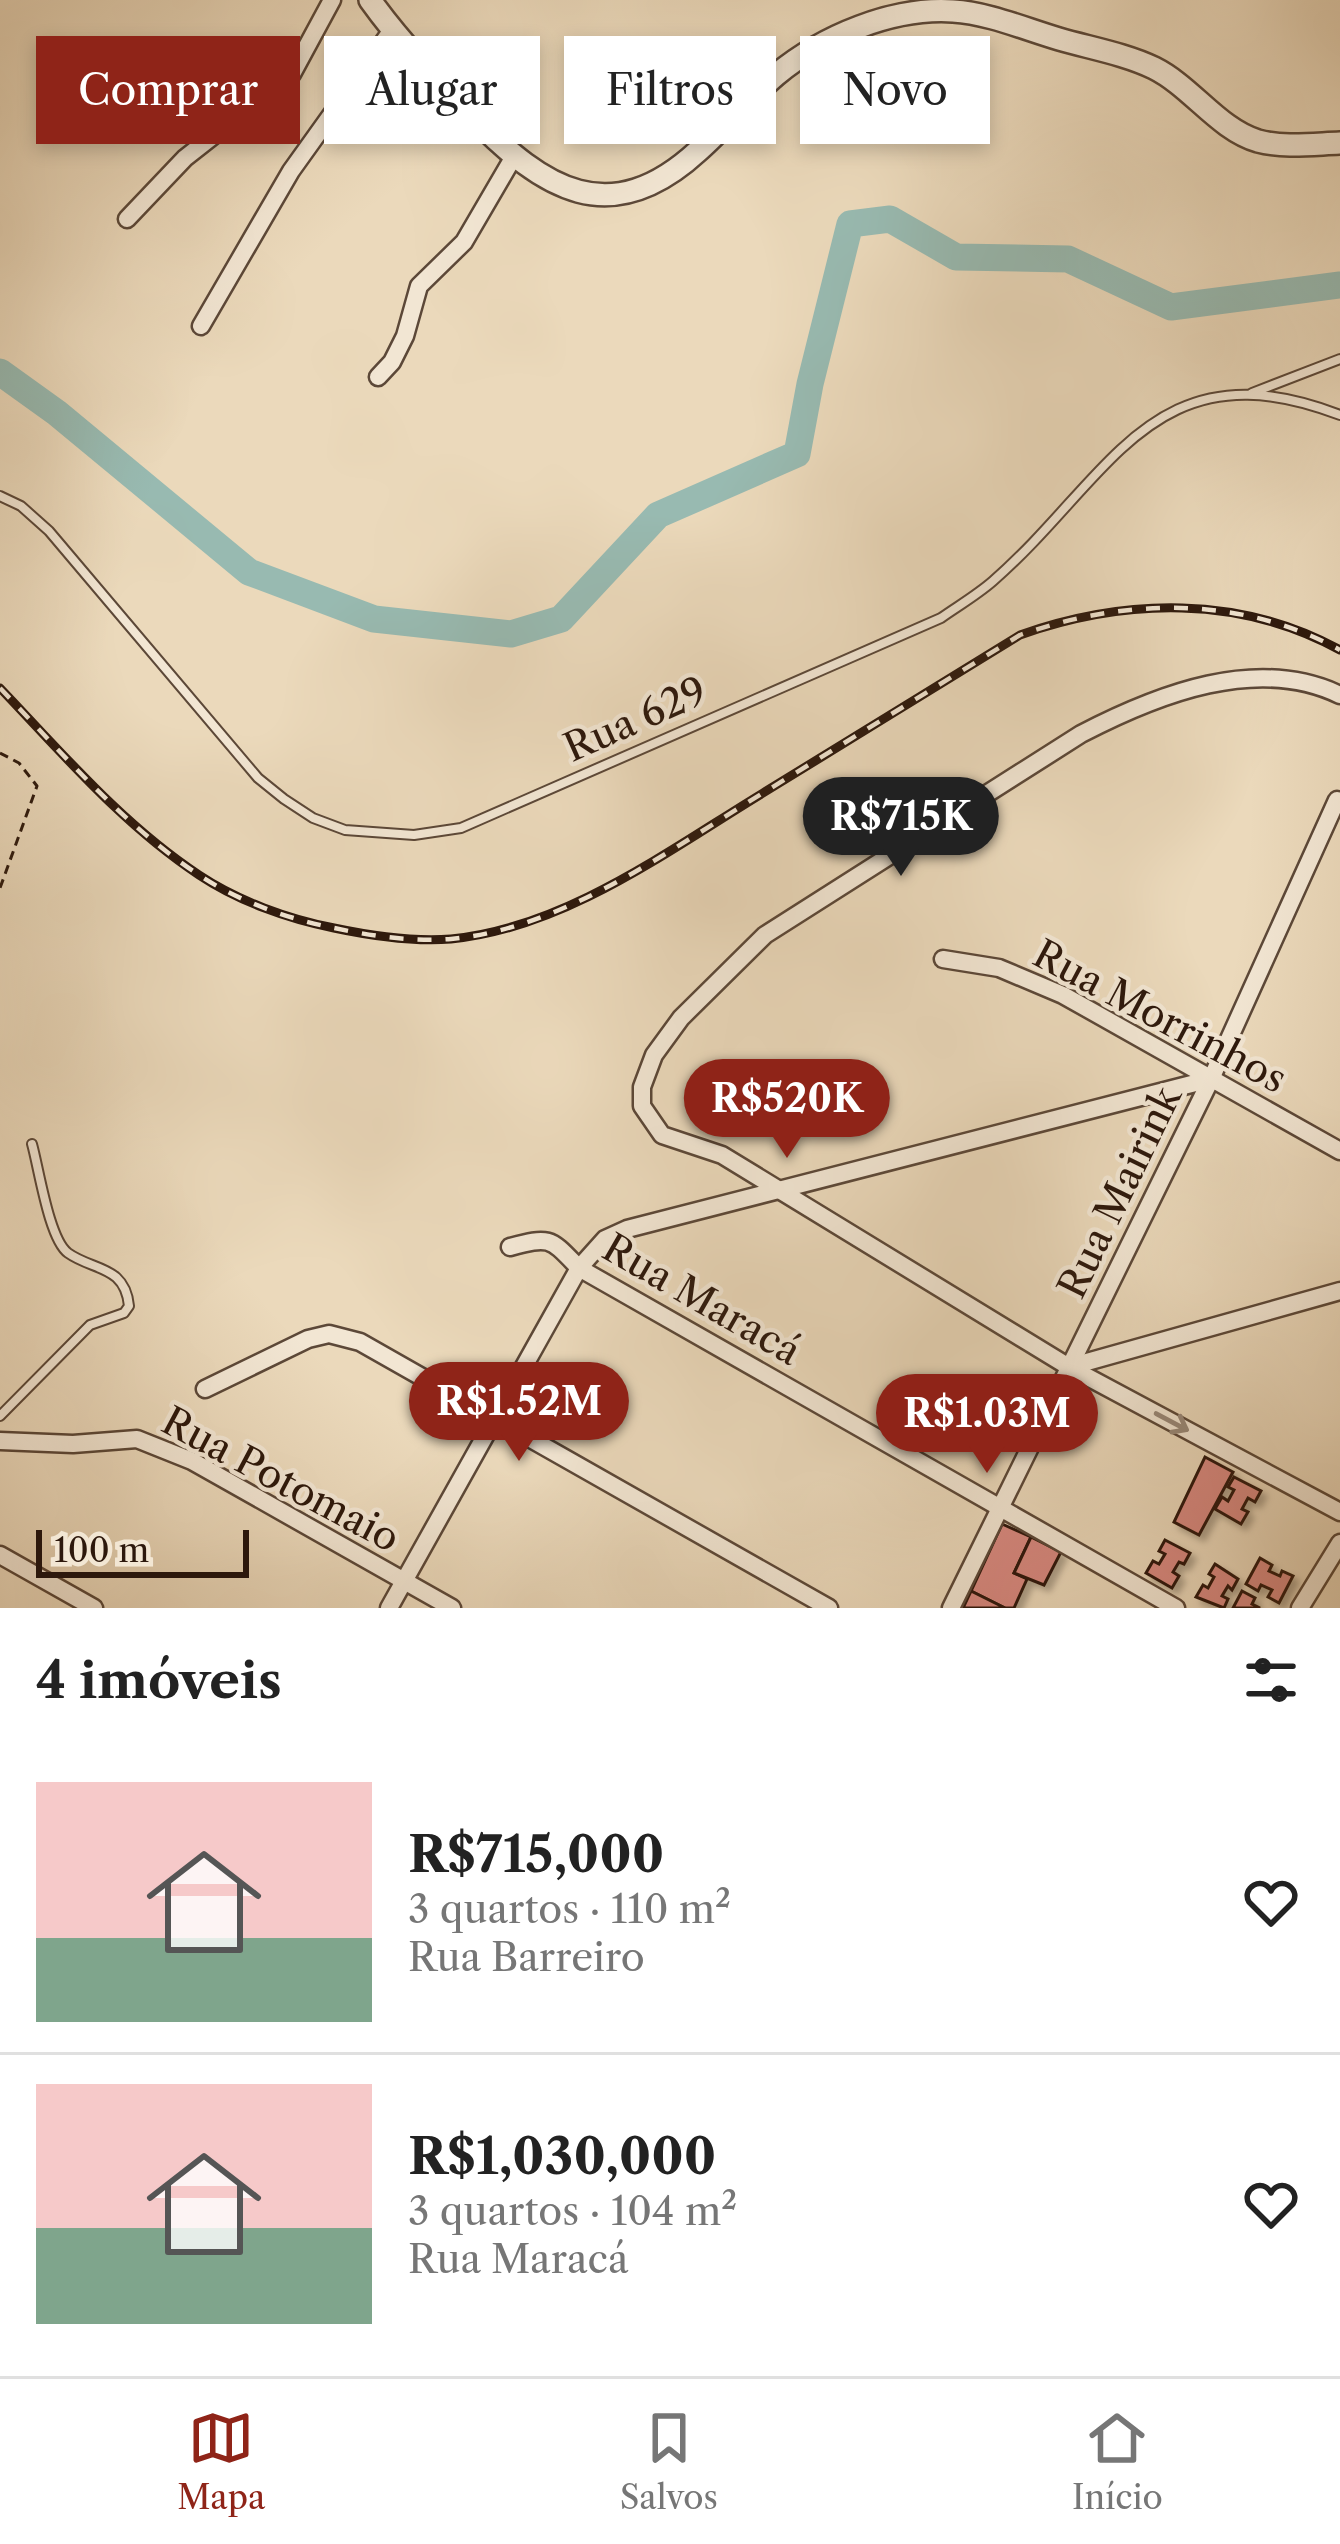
<!DOCTYPE html>
<html lang="pt">
<head>
<meta charset="utf-8">
<style>
  body { margin:0; font-family:"Libre Caslon Text",serif; background:#f6f6f6; color:#222; height:100vh; display:flex; flex-direction:column; font-size:45px; white-space:nowrap }
  * { box-sizing:border-box; margin:0 }
  p { font-size:39px; color:#767676 }
  .icon { flex:none; width:66px; height:66px; fill:none; stroke:currentColor; stroke-width:2; stroke-linecap:round; stroke-linejoin:round }
  .map { position:relative; height:1608px; overflow:hidden }
  .side { display:flex; flex-direction:column; background:#fff; flex:1 }
  .side>* { flex:none }
  .guide { position:absolute; left:36px; top:36px; width:1269px; height:108px; display:flex; gap:24px }
  .scale { position:absolute; left:36px; bottom:30px; width:213px; box-sizing:border-box; padding-left:12px; border:6px solid #2d180c; border-top:0; font-size:33px; line-height:42px; white-space:nowrap; color:#2d180c; -webkit-text-stroke:9px #f2e6d3; paint-order:stroke }
  .price { position:absolute; translate:-50% -102px; padding:0 27px; border-radius:42px; background:#8f2418; color:#fff; font-size:39px; line-height:78px; filter:drop-shadow(0 3px 6px #0008) }
  .price::after { content:''; position:absolute; left:50%; top:72px; width:36px; height:27px; margin-left:-18px; background:inherit; clip-path:polygon(0 0,100% 0,50% 100%) }
  .price.current { background:#222; color:#fff }
  ul { padding:0; list-style:none }
  li { display:flex; align-items:center; gap:36px; height:300px; padding:0 36px }
  li+li { border-top:3px solid #e0e0e0 }
  li span { display:grid; place-items:center; flex:none; width:336px; height:240px; border-radius:0px; color:#555 }
  li>.icon { margin-inline-start:auto }
  span .icon { width:144px; height:144px; fill:#fffc; stroke-width:1 }
  li b { font-size:51px }
  h2 { display:flex; justify-content:space-between; align-items:center; height:144px; padding:0 36px; font-size:51px }
  .pill { padding:0 42px; border-radius:0px; background:#fff; box-shadow:0 6px 18px #0003; font-size:42px; line-height:108px }
  .pill.current { background:#8f2418; color:#fff }
  .menu { display:flex; justify-content:space-around; align-items:center; height:168px; border-top:3px solid #e0e0e0; background:#fff; font-size:33px; color:#767676 }
  .menu a { display:grid; justify-items:center; gap:6px }
  .menu .current { color:#8f2418 }
  .map>svg:first-child { display:block }
  .lines { fill:none; stroke-linecap:round; stroke-linejoin:round }
  .river { stroke:#98bab1; stroke-width:27 }
  .building { fill:#d88981; stroke:#2d180c; stroke-width:3; filter:url(#shadow) }
  .service-casing { stroke:#5c4838; stroke-width:12 }
  .minor-casing { stroke:#5c4838; stroke-width:21 }
  .tertiary-casing { stroke:#5c4838; stroke-width:26 }
  .path { stroke:#2d180c; stroke-width:3; stroke-dasharray:9 6; stroke-linecap:butt }
  .service { stroke:#f2e6d3; stroke-width:8 }
  .minor { stroke:#f2e6d3; stroke-width:16 }
  .tertiary { stroke:#f2e6d3; stroke-width:21 }
  .rail-casing { stroke:#2d180c; stroke-width:9 }
  .rail { stroke:#f2e6d3; stroke-width:4.5; stroke-dasharray:14; stroke-linecap:butt }
  .oneway { stroke:#998979 }
  .labels { text-anchor:middle; dominant-baseline:central; stroke-width:9; stroke-linejoin:round; paint-order:stroke }
  .street-label { font-size:39px; fill:#2d180c; stroke:#f2e6d3 }
</style>
</head>
<body>
<div class="map">
<svg width="1340" height="1608" viewBox="0 0 1340 1608">
  <defs>
    <filter id="shadow"><feDropShadow dx="5.5" dy="5.5" stdDeviation="3" flood-color="#0004"/></filter>
  </defs>
  <rect width="100%" height="100%" fill="#ebd9bb"/>
  <filter id="stains"><feTurbulence type="fractalNoise" baseFrequency=".00167" numOctaves="4"/><feColorMatrix values="0 0 0 0 .2 0 0 0 0 .09 0 0 0 0 .02 0 0 0 .5 -.17"/></filter>
  <radialGradient id="worn" r=".72"><stop offset=".6" stop-color="#630" stop-opacity="0"/><stop offset="1" stop-color="#630" stop-opacity=".3"/></radialGradient>
  <g class="lines">
    <polyline class="river" points="0,372 57,413 249,572 374,619 511,634 561,619 658,515 797,454 810,384 850,224 890,219 956,257 1068,259 1171,307 1340,285"/>
  </g>
  <g class="building">
    <polygon points="1205,1457 1233,1472 1199,1535 1174,1522"/>
    <polygon points="1234,1477 1261,1491 1255,1502 1248,1498 1242,1509 1248,1512 1241,1524 1215,1509 1222,1497 1228,1501 1234,1490 1228,1487"/>
    <polygon points="1002,1524 1031,1537 1014,1573 1027,1579 1014,1608 1005,1608 971,1591"/>
    <polygon points="1031,1537 1061,1552 1044,1585 1014,1573"/>
    <polygon points="1165,1540 1190,1553 1184,1564 1179,1562 1173,1572 1179,1576 1172,1588 1146,1573 1153,1561 1159,1564 1165,1554 1159,1551"/>
    <polygon points="1260,1558 1272,1565 1269,1571 1280,1576 1282,1571 1293,1576 1279,1603 1268,1597 1272,1590 1261,1585 1258,1591 1246,1584"/>
    <polygon points="1215,1564 1238,1579 1232,1590 1228,1586 1222,1596 1228,1599 1224,1608 1196,1597 1203,1585 1208,1588 1214,1577 1209,1574"/>
    <polygon points="971,1591 1005,1608 963,1608"/>
    <polygon points="1242,1591 1255,1598 1252,1604 1260,1608 1233,1608"/>
  </g>
  <g class="lines">
    <g class="service-casing">
      <g id="service">
        <polyline points="1252,393 1340,359"/>
        <path d="M0,496L21,506L49,531L258,778L284,799L313,818L345,830L414,835L461,828L941,618C958,606 977,595 993,581C1111,478 1153,343 1340,415"/>
        <path d="M0,1416L90,1325L124,1313L129,1306C125,1265 93,1271 68,1253C49,1239 39,1169 32,1144"/>
      </g>
    </g>
    <g class="minor-casing">
      <g id="minor">
        <polyline points="127,219 185,158 292,74 332,0"/>
        <polyline points="201,326 291,171 392,30"/>
        <polyline points="378,377 392,362 405,336 419,286 464,242 513,158"/>
        <path d="M1340,695C1257,655 1158,694 1081,734L765,935L681,1018L654,1055L642,1087V1106L662,1135L722,1155L1069,1367L1340,1512"/>
        <polyline points="943,959 999,968 1063,995 1340,1151"/>
        <path d="M510,1247C551,1236 550,1238 579,1268L1176,1608"/>
        <polyline points="1069,1367 1340,1291"/>
        <polyline points="205,1389 308,1339 329,1334 360,1342 829,1608"/>
        <polyline points="0,1441 73,1444 137,1439 192,1461 452,1608"/>
        <polyline points="0,1555 94,1608"/>
        <polyline points="389,1608 579,1268 605,1239 627,1229 1211,1079"/>
        <polyline points="951,1608 1211,1079 1337,800"/>
        <polyline points="1300,1608 1340,1543"/>
      </g>
    </g>
    <g class="tertiary-casing">
      <path id="tertiary" d="M370,0C400,42 436,79 472,116C543,189 610,232 698,151C725,127 749,98 776,75C823,36 893,7 953,11C988,13 1025,29 1059,39C1090,48 1125,54 1154,68C1192,87 1218,129 1258,141C1284,148 1313,144 1340,143"/>
    </g>
    <polyline class="path" points="0,753 19,763 37,786 0,888"/>
    <use href="#service" class="service"/>
    <use href="#minor" class="minor"/>
    <use href="#tertiary" class="tertiary"/>
    <g class="rail-casing">
      <path id="rail" d="M0,688C63,754 122,824 199,875C238,901 288,919 334,928C372,936 412,942 451,939C565,928 669,850 763,793C849,740 934,688 1020,635C1125,598 1240,595 1340,650"/>
    </g>
    <use href="#rail" class="rail"/>
  </g>
  <defs><path id="oneway-shaft" d="M-6 0H5M1.5-3L5.5 0L1.5 3" fill="none" stroke-width="1.6" stroke-linecap="round" stroke-linejoin="round" transform="scale(3)"/></defs>
  <use class="oneway" href="#oneway-shaft" transform="translate(1172 1422) rotate(28)"/>
  <g class="labels">
    <g class="street-label">
      <text transform="translate(635 719) rotate(-24)">Rua 629</text>
      <text transform="translate(1160 1016) rotate(28)">Rua Morrinhos</text>
      <text transform="translate(1119 1192) rotate(-64)">Rua Mairink</text>
      <text transform="translate(702 1299) rotate(30)">Rua Maracá</text>
      <text transform="translate(281 1479) rotate(28)">Rua Potomaio</text>
    </g>
  </g>
  <rect width="100%" height="100%" filter="url(#stains)"/>
  <rect width="100%" height="100%" fill="url(#worn)"/>
</svg>
<div class="scale">100 m</div>
<b class="price current" style="left:901px;top:879px">R$715K</b>
<b class="price" style="left:787px;top:1161px">R$520K</b>
<b class="price" style="left:519px;top:1464px">R$1.52M</b>
<b class="price" style="left:987px;top:1476px">R$1.03M</b>
<div class="guide">
<a class="pill current">Comprar</a>
<a class="pill">Alugar</a>
<a class="pill">Filtros</a>
<a class="pill">Novo</a>
</div>
</div>
<section class="side">
<h2>4 imóveis<svg class="icon" aria-label="filters" viewBox="0 0 24 24"><path d="M4 7h16M4 17h16"/><circle cx="9" cy="7" r="2"/><circle cx="15" cy="17" r="2"/></svg></h2>
<ul>
<li><span style="background:linear-gradient(#f6c9c9 65%,#7fa58c 0)"><svg class="icon" aria-label="home" viewBox="0 0 24 24"><path d="M3 11l9-7 9 7M6 9v11h12V9"/></svg></span><div><b>R$715,000</b><p>3 quartos · 110 m²</p><p>Rua Barreiro</p></div><svg class="icon" aria-label="heart" viewBox="0 0 24 24"><path d="M12 20l-8-8c-3-5 5-10 8-4 3-6 11-1 8 4z"/></svg></li>
<li><span style="background:linear-gradient(#f6c9c9 60%,#7fa58c 0)"><svg class="icon" aria-label="home" viewBox="0 0 24 24"><path d="M3 11l9-7 9 7M6 9v11h12V9"/></svg></span><div><b>R$1,030,000</b><p>3 quartos · 104 m²</p><p>Rua Maracá</p></div><svg class="icon" aria-label="heart" viewBox="0 0 24 24"><path d="M12 20l-8-8c-3-5 5-10 8-4 3-6 11-1 8 4z"/></svg></li>
</ul>
</section>
<nav class="menu">
<a class="current"><svg class="icon" aria-label="map" viewBox="0 0 24 24"><path d="M3 6l6-2 6 2 6-2v14l-6 2-6-2-6 2zM9 4v14M15 6v14"/></svg>Mapa</a>
<a><svg class="icon" aria-label="saved" viewBox="0 0 24 24"><path d="M7 4h10v16l-5-4-5 4z"/></svg>Salvos</a>
<a><svg class="icon" aria-label="home" viewBox="0 0 24 24"><path d="M3 11l9-7 9 7M6 9v11h12V9"/></svg>Início</a>
</nav>
</body>
</html>
